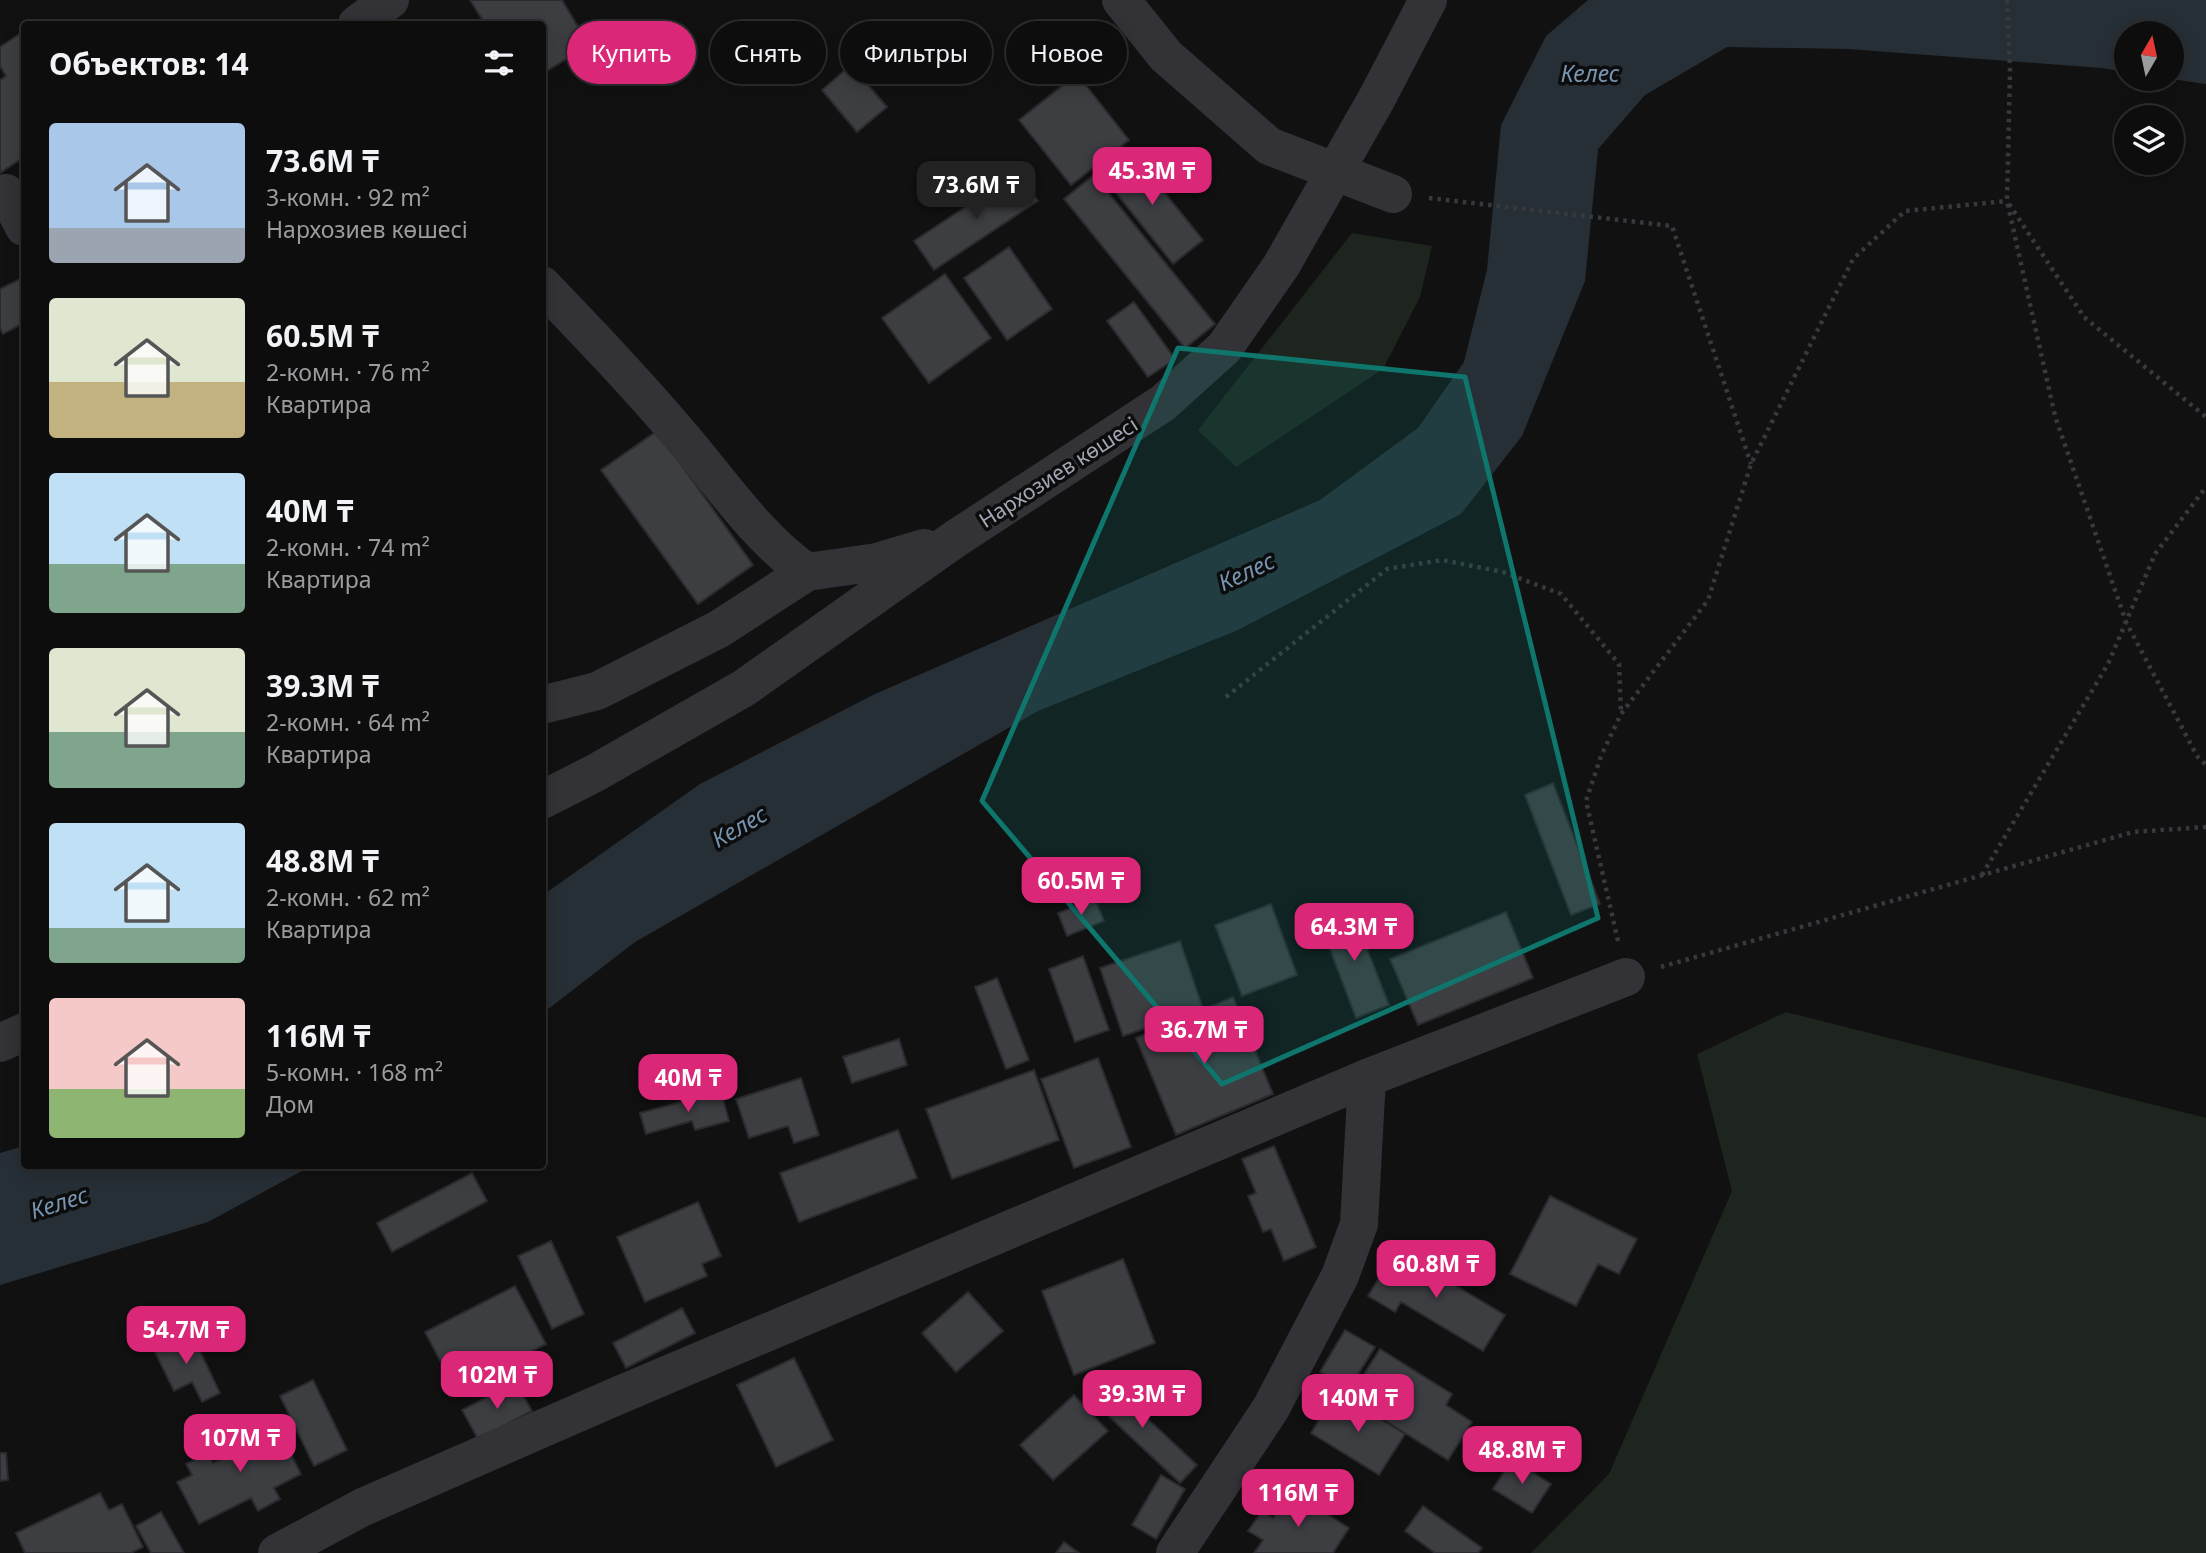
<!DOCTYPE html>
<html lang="ru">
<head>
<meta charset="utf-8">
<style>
  body { margin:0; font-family:"Noto Sans",sans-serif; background:#1b1b1c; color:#f1f3f6; height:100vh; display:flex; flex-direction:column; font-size:26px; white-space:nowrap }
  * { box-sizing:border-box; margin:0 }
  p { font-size:23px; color:#9a9c9e }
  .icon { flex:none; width:38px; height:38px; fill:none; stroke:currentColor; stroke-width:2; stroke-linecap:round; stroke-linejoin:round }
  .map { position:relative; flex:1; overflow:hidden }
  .drawer { position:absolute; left:21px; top:21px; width:525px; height:1148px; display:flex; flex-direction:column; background:#0d0d0e; border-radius:7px; box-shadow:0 4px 18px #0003,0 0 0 2px #2d2d2e }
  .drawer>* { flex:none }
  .hud { position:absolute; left:567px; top:21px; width:665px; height:63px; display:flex; gap:14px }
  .needle { width:46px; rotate:9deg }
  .tools { position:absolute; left:2114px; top:21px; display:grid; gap:14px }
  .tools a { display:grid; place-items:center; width:70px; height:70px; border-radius:50%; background:#0d0d0e; box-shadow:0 4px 18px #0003,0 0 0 2px #2d2d2e; font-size:35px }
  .price { position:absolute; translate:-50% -60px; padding:0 16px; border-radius:14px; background:#db2777; color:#fff; font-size:23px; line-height:46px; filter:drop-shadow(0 2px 4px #0008) }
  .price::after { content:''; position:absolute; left:50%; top:42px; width:21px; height:16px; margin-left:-10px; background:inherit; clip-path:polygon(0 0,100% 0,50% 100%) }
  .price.on { background:#222; color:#fff }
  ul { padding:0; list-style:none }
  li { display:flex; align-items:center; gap:21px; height:175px; padding:0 28px }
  li span { display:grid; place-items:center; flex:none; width:196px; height:140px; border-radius:7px; color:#555 }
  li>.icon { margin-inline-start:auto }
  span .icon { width:84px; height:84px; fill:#fffc; stroke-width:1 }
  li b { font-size:30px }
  h2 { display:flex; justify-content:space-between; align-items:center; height:84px; padding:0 28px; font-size:30px }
  .pill { padding:0 24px; border-radius:32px; background:#0d0d0e; box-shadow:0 4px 18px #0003,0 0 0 2px #2d2d2e; font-size:24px; line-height:63px }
  .pill.on { background:#db2777; color:#fff }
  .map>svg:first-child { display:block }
  .green { fill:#1d251e }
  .water { fill:#272f36 }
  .building { fill:#3d3e42; stroke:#2b2a2e; stroke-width:2 }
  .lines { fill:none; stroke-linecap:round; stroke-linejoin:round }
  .path { stroke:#38393e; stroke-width:4.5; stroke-dasharray:3.5 5; stroke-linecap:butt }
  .minor { stroke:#323237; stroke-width:38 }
  .marked { fill:#0f766e; fill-opacity:0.2; stroke:#0f766e; stroke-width:5; stroke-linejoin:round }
  .labels { text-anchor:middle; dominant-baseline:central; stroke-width:7; stroke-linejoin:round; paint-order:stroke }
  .street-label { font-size:21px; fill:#a1a6b3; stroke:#0c0c0d }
  .water-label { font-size:23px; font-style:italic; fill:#7794b0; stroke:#0c0c0d }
</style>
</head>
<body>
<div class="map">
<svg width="2206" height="1553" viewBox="0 0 2206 1553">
  <rect width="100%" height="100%" fill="#111112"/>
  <g class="green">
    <polygon points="1352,233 1432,246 1420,297 1383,369 1236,467 1198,430"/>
    <polygon points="1786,1012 2206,1118 2206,1553 1531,1553 1609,1474 1732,1191 1697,1054"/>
  </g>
  <g class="water">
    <polygon points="1588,0 2206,0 2206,84 2171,79 2172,33 2126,33 2126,72 2102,68 1848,49 1727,47 1645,95 1598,149 1585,281 1522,436 1461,514 1238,630 1038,711 635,942 543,1013 543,895 700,784 875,694 1320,500 1418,428 1464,362 1487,270 1501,125 1546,36"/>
    <polygon points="24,1146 24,1166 311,1166 208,1222 0,1285 0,1153"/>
  </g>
  <g class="building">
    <polygon points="470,0 562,0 589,45 542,74 542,24 485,24"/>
    <polygon points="24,31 24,157 0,173 0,80 6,76 0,66 0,47"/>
    <polygon points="851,65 887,107 857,132 822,90"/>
    <polygon points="1077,74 1129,140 1071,185 1019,120"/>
    <polygon points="1130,150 1203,240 1173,264 1100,173"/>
    <polygon points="1018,172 1038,201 934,270 914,241"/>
    <polygon points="1094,175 1215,324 1185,348 1064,199"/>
    <polygon points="1009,247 1052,309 1007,340 964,278"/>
    <polygon points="945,274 991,338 929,383 882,318"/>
    <polygon points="24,277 24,323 3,334 0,328 0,289"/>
    <polygon points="1134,302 1175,359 1148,377 1107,321"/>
    <polygon points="657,431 753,565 698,604 601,470"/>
    <polygon points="1553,783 1600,904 1571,915 1525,795"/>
    <polygon points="1095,899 1104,921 1067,936 1058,913"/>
    <polygon points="1271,904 1297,975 1242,996 1215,925"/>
    <polygon points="1351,908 1389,1005 1356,1018 1319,920"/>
    <polygon points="1506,912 1533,978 1418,1025 1390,959"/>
    <polygon points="1180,941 1203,1009 1123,1036 1100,968"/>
    <polygon points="1083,956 1109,1030 1075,1042 1049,969"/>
    <polygon points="997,978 1029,1060 1006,1069 975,987"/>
    <polygon points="1233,997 1273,1094 1176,1135 1136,1038"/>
    <polygon points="899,1039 907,1065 852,1083 843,1057"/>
    <polygon points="1098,1058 1131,1147 1074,1168 1041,1079"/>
    <polygon points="1034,1070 1059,1140 952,1179 926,1109"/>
    <polygon points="801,1078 819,1135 794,1143 788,1126 749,1138 736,1099"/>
    <polygon points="721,1091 729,1121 695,1130 692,1121 646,1134 640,1113"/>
    <polygon points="898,1130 917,1178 799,1222 780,1173"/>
    <polygon points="1274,1146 1316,1247 1284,1261 1271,1229 1263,1232 1248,1196 1256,1193 1242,1159"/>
    <polygon points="472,1173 487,1201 392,1252 377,1223"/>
    <polygon points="1550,1196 1637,1239 1619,1274 1598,1264 1576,1306 1510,1274"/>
    <polygon points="698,1202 721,1256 702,1264 707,1276 645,1302 617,1237"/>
    <polygon points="551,1241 584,1314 552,1329 518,1256"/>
    <polygon points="1396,1250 1505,1315 1483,1351 1401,1302 1395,1312 1368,1296"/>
    <polygon points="1123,1259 1155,1343 1074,1375 1042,1291"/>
    <polygon points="515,1286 546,1344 456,1391 425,1332"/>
    <polygon points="968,1292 1003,1331 956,1372 922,1333"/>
    <polygon points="682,1308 695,1333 626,1368 613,1343"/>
    <polygon points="190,1330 220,1393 202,1402 192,1382 174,1391 153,1348"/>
    <polygon points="1345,1330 1375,1347 1349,1389 1320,1372"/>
    <polygon points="1380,1349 1452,1394 1446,1405 1472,1422 1448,1460 1349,1398"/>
    <polygon points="794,1358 833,1440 776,1467 737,1385"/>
    <polygon points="1103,1377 1197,1465 1180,1483 1086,1395"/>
    <polygon points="313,1380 347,1450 314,1466 280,1396"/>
    <polygon points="516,1382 532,1411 478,1439 462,1410"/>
    <polygon points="1074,1395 1108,1431 1053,1480 1020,1445"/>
    <polygon points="1347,1398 1405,1434 1379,1475 1311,1433 1331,1400 1341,1406"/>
    <polygon points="273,1419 301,1474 274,1488 280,1499 258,1511 251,1498 199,1524 177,1482 192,1475 186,1464 208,1453 213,1463 223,1458 217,1448"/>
    <polygon points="0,1453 6,1453 8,1480 0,1481"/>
    <polygon points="1512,1459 1551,1484 1532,1513 1493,1489"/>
    <polygon points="1161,1475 1185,1489 1156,1539 1132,1525"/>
    <polygon points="1291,1490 1349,1528 1333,1553 1254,1553 1263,1540 1248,1531 1262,1511 1273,1518"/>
    <polygon points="100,1493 109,1510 122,1504 143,1547 131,1553 25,1553 16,1533"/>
    <polygon points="1423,1506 1482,1548 1478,1553 1435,1553 1405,1531"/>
    <polygon points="161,1512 184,1553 151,1553 136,1526"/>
    <polygon points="1064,1542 1079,1553 1056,1553"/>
  </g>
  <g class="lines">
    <g class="path">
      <polyline points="2007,0 2010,70 2007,201 2055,416 2126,622 2197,756 2206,765"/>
      <polyline points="1429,198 1672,226 1751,464"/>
      <polyline points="2009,204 2084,317 2206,417"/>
      <polyline points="1226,697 1387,569 1442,560 1503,572 1561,594 1619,664 1621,713"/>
      <polyline points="1982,875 2108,664 2155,554 2206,487"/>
      <polyline points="1618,941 1586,801 1601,756 1621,714 1708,600 1751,464 1853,259 1905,211 2007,201"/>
      <polyline points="1661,967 2133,832 2206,827"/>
    </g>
    <g class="minor">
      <polyline points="1121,0 1166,56 1269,146 1393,194"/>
      <polyline points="357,24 390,0"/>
      <polyline points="6,193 24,227"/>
      <path d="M542,285C589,334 636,383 680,435C718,479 759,540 807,572"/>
      <polyline points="542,705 597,691 719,629 807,572 877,562 924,548"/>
      <polyline points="542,800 595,773 744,688 955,539 1163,403 1224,348 1281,266 1377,98 1428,0"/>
      <polyline points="0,1043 24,1032"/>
      <polyline points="277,1553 363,1507 610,1399 1367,1078 1626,977"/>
      <polyline points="1175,1553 1271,1408 1340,1276 1359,1224 1367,1078"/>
    </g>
  </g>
  <path class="marked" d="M1178,348L1465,377L1598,918L1222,1084L982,801Z"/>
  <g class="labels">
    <g class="street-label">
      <text transform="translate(1058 472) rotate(-33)">Нархозиев көшесі</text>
    </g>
    <g class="water-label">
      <text x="1590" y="73">Келес</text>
      <text transform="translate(1246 571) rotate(-25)">Келес</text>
      <text transform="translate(739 826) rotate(-30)">Келес</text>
      <text transform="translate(59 1202) rotate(-17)">Келес</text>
    </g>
  </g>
</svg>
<div class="tools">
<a><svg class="needle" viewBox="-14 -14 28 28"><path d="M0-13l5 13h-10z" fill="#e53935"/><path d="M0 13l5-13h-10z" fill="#9a9c9e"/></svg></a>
<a><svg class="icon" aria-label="layers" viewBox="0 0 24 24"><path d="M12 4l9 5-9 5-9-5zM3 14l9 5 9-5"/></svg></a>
</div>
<b class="price" style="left:1152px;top:207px">45.3M ₸</b>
<b class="price on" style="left:976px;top:221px">73.6M ₸</b>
<b class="price" style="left:1081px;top:917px">60.5M ₸</b>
<b class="price" style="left:1354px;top:963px">64.3M ₸</b>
<b class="price" style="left:1204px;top:1066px">36.7M ₸</b>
<b class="price" style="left:688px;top:1114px">40M ₸</b>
<b class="price" style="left:1436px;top:1300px">60.8M ₸</b>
<b class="price" style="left:186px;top:1366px">54.7M ₸</b>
<b class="price" style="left:497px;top:1411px">102M ₸</b>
<b class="price" style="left:1142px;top:1430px">39.3M ₸</b>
<b class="price" style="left:1358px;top:1434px">140M ₸</b>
<b class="price" style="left:240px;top:1474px">107M ₸</b>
<b class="price" style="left:1522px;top:1486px">48.8M ₸</b>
<b class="price" style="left:1298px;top:1529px">116M ₸</b>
<div class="hud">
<a class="pill on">Купить</a>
<a class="pill">Снять</a>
<a class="pill">Фильтры</a>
<a class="pill">Новое</a>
</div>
<section class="drawer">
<h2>Объектов: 14<svg class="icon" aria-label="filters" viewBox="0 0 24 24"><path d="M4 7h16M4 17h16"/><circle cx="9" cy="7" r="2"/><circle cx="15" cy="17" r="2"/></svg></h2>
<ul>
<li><span style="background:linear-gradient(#a9c7e8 75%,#9aa5b1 0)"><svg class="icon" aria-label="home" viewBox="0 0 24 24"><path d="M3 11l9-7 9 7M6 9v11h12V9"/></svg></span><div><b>73.6M ₸</b><p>3-комн. · 92 m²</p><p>Нархозиев көшесі</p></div></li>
<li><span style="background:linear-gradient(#dfe7d0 60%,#c2b280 0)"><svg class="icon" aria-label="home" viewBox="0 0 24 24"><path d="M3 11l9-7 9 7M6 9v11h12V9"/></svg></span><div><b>60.5M ₸</b><p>2-комн. · 76 m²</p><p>Квартира</p></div></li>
<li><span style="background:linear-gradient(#bfe0f5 65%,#7fa58c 0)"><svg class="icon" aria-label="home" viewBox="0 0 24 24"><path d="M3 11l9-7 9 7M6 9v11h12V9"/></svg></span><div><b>40M ₸</b><p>2-комн. · 74 m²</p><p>Квартира</p></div></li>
<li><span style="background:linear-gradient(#dfe7d0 60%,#7fa58c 0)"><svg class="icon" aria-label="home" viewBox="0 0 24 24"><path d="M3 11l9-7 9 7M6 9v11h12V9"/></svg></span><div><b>39.3M ₸</b><p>2-комн. · 64 m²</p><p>Квартира</p></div></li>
<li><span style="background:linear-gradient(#bfe0f5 75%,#7fa58c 0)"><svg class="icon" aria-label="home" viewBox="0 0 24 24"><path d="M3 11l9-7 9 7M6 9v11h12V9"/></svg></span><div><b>48.8M ₸</b><p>2-комн. · 62 m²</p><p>Квартира</p></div></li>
<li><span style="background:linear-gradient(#f6c9c9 65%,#8fb573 0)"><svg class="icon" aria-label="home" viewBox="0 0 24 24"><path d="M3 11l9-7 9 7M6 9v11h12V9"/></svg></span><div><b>116M ₸</b><p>5-комн. · 168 m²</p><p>Дом</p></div></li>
</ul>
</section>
</div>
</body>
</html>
